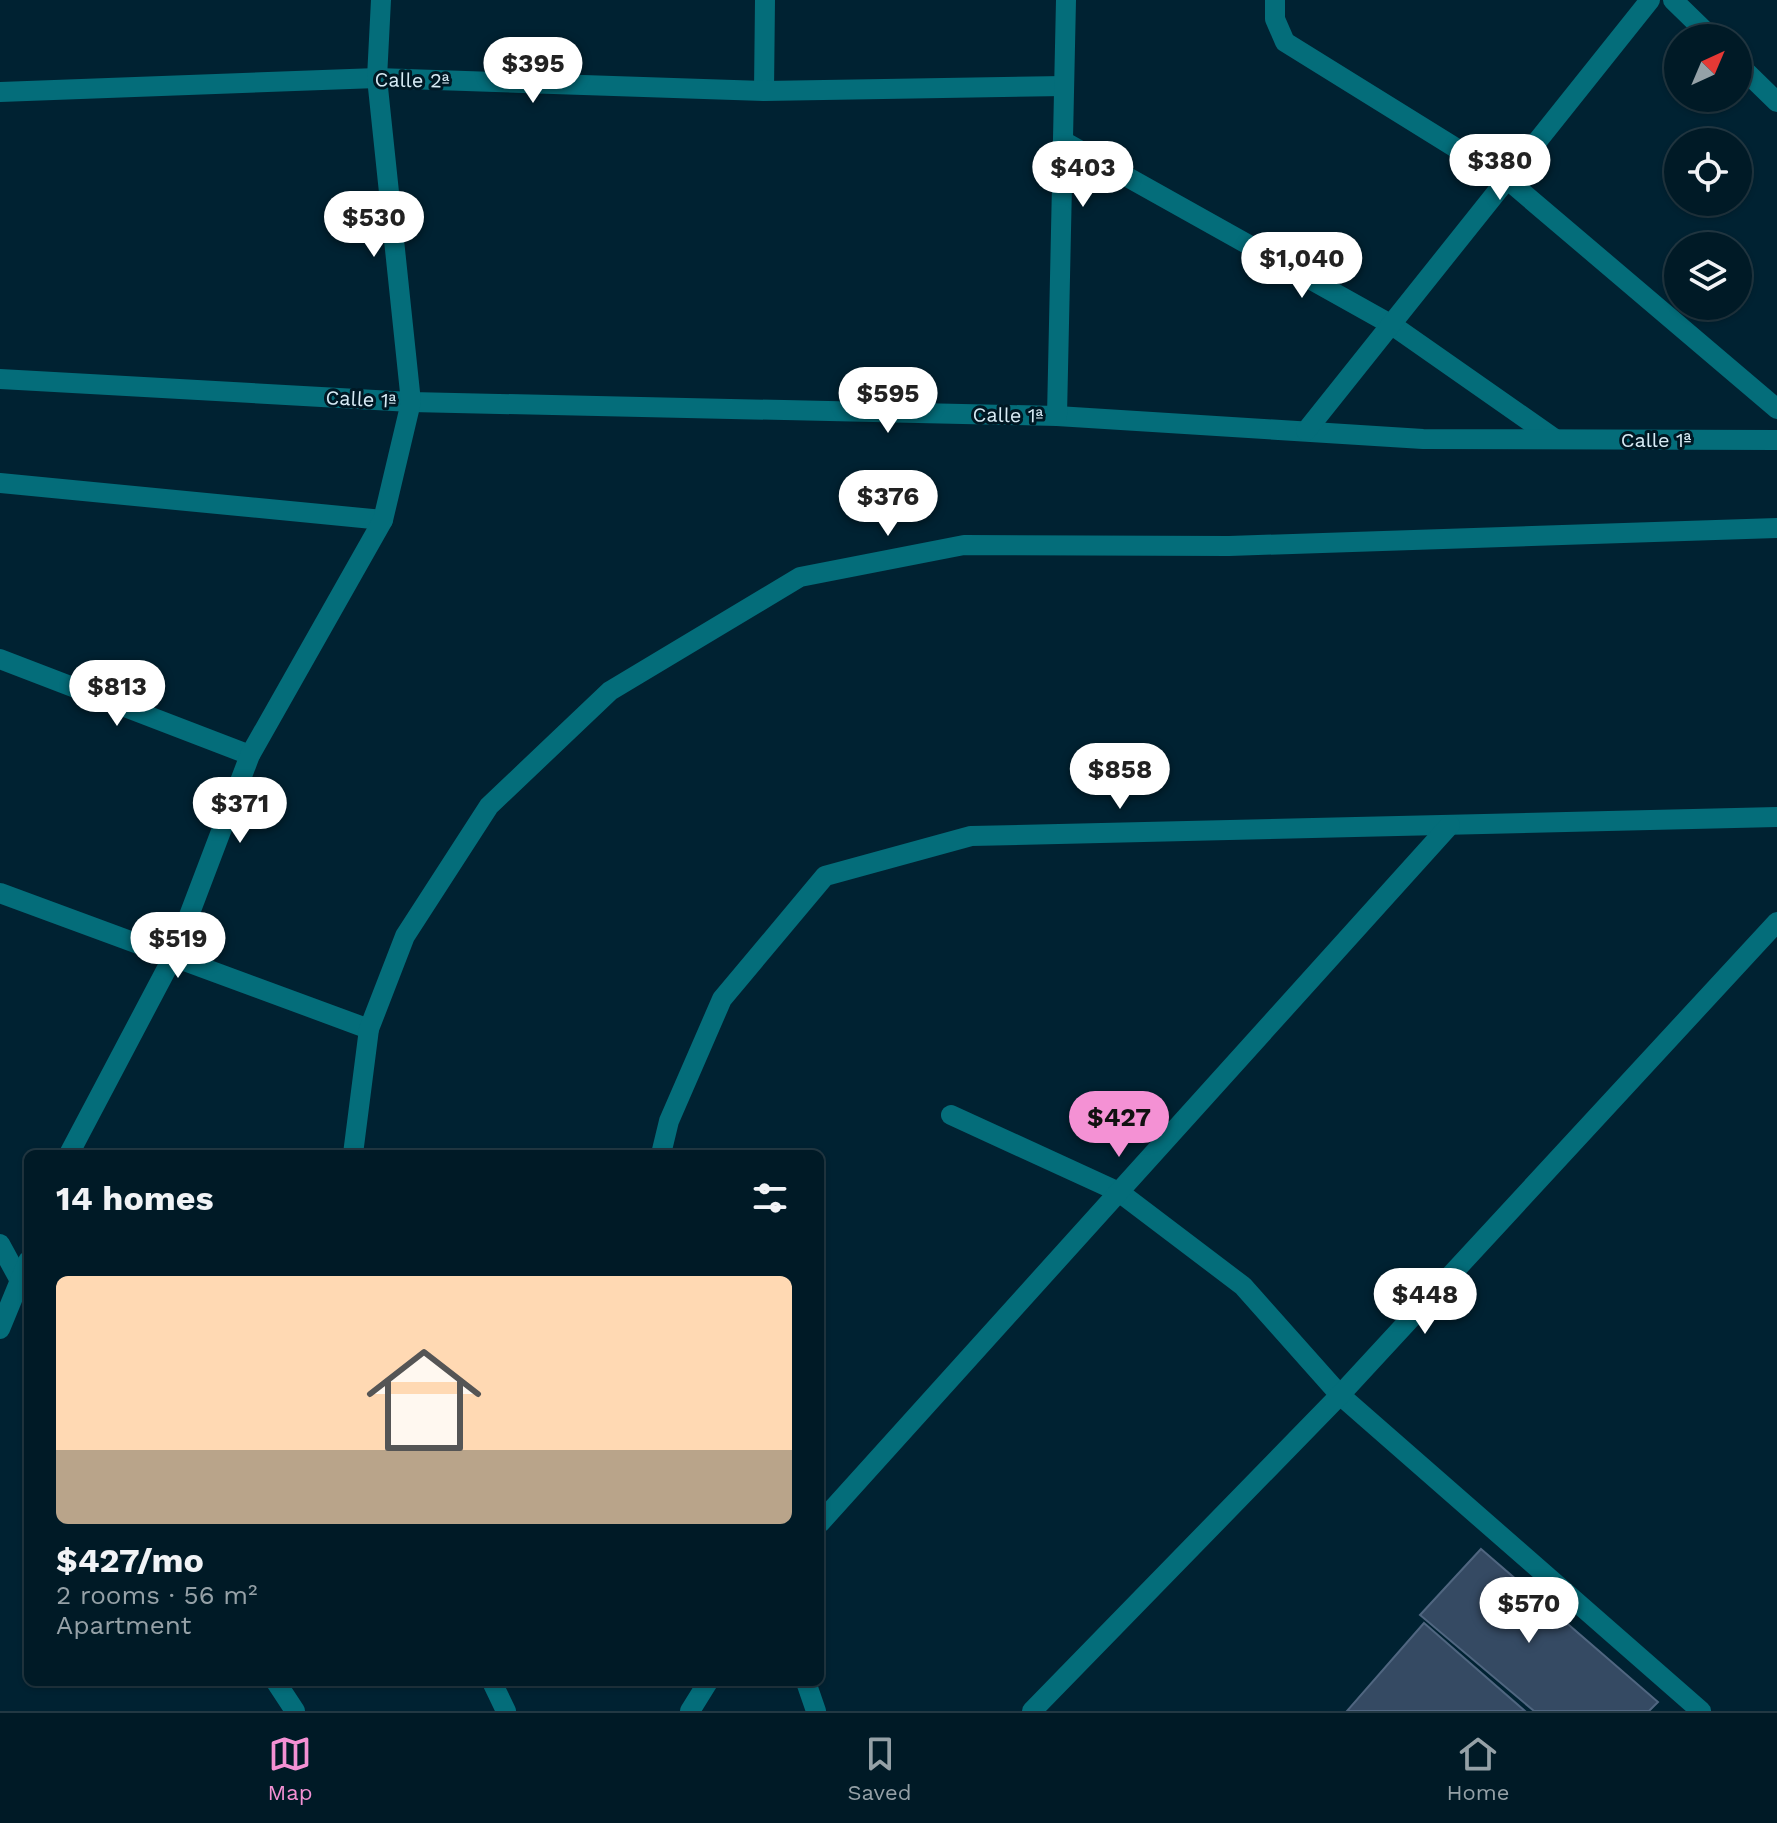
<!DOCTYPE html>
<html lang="en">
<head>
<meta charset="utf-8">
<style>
  body { margin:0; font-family:"Work Sans",sans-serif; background:#0a232e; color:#f1f3f6; height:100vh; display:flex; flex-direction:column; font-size:30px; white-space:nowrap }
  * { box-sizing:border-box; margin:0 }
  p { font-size:26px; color:#95a1a7 }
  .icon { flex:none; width:44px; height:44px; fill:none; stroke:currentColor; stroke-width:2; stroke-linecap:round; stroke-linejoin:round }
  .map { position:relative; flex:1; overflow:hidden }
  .details { position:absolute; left:24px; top:1150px; width:800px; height:536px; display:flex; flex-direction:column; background:#001a26; border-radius:12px; box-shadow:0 2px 6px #0004,0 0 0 2px #223843 }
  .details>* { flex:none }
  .needle { width:52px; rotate:44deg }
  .controls { position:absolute; left:1664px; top:24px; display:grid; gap:16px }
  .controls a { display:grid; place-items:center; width:88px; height:88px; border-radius:50%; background:#001a26; box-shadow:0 2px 6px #0004,0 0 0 2px #223843; font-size:40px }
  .price { position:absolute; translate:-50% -68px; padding:0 18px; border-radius:28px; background:#fff; color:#222; font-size:26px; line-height:52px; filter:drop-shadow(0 2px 4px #0008) }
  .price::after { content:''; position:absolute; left:50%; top:48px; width:24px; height:18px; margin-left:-12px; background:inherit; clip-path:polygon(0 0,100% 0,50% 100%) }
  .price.on { background:#f491d4; color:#111 }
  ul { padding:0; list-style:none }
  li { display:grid; align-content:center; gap:16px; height:424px; padding:0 32px }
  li+li { border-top:2px solid #223843 }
  li span { display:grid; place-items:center; height:248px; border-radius:12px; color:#555 }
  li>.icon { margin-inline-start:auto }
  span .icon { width:144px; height:144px; fill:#fffc; stroke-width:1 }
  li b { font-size:34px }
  h2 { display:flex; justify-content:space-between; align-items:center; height:96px; padding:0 32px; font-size:34px }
  .menu { display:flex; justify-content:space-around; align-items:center; height:112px; border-top:2px solid #223843; background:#001a26; font-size:22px; color:#95a1a7 }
  .menu a { display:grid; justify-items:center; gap:4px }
  .menu .on { color:#f491d4 }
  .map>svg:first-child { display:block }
  .building { fill:#354a63; stroke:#506680; stroke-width:2 }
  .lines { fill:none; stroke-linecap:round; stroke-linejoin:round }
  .street { stroke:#046d7a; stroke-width:20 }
  .labels { text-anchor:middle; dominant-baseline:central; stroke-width:6; stroke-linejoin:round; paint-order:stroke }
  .street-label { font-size:20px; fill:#d8ecf6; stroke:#001824 }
</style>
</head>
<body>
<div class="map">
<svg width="1777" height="1711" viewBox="0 0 1777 1711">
  <rect width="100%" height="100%" fill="#002232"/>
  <g class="building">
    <polygon points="1481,1549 1658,1702 1649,1711 1534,1711 1420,1615"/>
    <polygon points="1424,1623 1525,1711 1347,1711"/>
  </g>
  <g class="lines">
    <g class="street">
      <polyline points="1275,0 1275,19 1285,42 1509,181 1777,409"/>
      <polyline points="1673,0 1712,38"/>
      <polyline points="1738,64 1777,102"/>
      <polyline points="764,91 765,0"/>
      <polyline points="0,92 377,78 764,91 1064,86"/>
      <polyline points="1063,141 1392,325 1555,439"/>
      <polyline points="0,379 411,402 1057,416 1423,439 1777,440"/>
      <polyline points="1057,416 1066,0"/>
      <polyline points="1306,431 1650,0"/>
      <polyline points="0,483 383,520"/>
      <polyline points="0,659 250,755"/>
      <polyline points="0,893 369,1029"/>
      <polyline points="951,1115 1119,1192 1243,1286 1340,1395 1701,1711"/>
      <polyline points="69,1154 174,955 250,755 383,520 411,402 377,78 381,0"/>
      <polyline points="353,1154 369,1029 405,936 489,806 610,691 800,577 964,545 1229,546 1777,528"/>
      <polyline points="661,1154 669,1121 722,999 825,876 971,836 1777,817"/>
      <polyline points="0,1244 25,1290"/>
      <polyline points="0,1329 28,1261"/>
      <polyline points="820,1523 1450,825"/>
      <polyline points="276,1682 295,1711"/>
      <polyline points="492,1682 506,1711"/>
      <polyline points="806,1682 816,1711"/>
      <polyline points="690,1711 708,1682"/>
      <polyline points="1032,1711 1340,1395 1777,922"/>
    </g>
  </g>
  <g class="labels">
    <g class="street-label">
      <text transform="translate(412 80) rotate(1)">Calle 2ª</text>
      <text transform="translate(361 399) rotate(3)">Calle 1ª</text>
      <text transform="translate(1008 415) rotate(1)">Calle 1ª</text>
      <text x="1656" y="440">Calle 1ª</text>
    </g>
  </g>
</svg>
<div class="controls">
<a><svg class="needle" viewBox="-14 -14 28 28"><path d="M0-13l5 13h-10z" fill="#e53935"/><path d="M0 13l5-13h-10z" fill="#95a1a7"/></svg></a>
<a><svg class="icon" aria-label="locate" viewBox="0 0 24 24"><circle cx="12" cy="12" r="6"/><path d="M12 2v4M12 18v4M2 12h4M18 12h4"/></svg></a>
<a><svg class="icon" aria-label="layers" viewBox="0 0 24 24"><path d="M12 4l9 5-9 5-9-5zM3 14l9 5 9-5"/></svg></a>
</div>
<b class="price" style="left:533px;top:105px">$395</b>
<b class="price" style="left:1500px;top:202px">$380</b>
<b class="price" style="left:1083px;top:209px">$403</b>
<b class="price" style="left:374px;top:259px">$530</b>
<b class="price" style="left:1302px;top:300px">$1,040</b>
<b class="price" style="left:888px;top:435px">$595</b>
<b class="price" style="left:888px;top:538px">$376</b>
<b class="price" style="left:117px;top:728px">$813</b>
<b class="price" style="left:1120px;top:811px">$858</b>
<b class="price" style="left:240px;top:845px">$371</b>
<b class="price" style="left:178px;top:980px">$519</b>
<b class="price on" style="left:1119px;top:1159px">$427</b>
<b class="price" style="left:1425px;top:1336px">$448</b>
<b class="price" style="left:1529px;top:1645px">$570</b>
<section class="details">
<h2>14 homes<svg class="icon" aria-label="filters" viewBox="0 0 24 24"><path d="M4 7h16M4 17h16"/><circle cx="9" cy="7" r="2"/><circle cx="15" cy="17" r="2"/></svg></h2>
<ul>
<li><span style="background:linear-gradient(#ffd9b3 70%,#b9a48a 0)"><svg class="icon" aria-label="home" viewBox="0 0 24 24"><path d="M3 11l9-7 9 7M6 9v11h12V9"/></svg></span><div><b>$427/mo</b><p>2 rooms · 56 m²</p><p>Apartment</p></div></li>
</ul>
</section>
</div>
<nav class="menu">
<a class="on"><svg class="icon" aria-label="map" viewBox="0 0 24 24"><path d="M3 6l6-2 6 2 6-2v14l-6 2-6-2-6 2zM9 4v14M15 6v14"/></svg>Map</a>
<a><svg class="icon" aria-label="saved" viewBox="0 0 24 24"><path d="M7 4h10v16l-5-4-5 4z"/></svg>Saved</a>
<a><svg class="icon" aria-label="home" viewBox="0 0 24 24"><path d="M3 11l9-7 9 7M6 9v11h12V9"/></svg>Home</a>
</nav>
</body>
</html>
